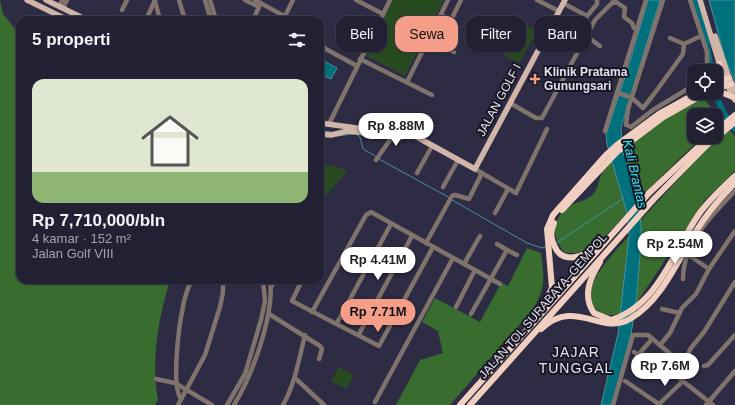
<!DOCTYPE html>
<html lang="id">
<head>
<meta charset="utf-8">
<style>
  body { margin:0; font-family:Helvetica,sans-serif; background:#2a293b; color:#f1f3f6; height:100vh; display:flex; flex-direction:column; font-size:15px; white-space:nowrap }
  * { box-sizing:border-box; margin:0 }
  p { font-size:13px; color:#a2a3ac }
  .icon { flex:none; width:22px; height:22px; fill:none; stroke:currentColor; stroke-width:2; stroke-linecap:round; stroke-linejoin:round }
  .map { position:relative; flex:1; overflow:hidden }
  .sheet { position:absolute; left:16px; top:16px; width:308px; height:268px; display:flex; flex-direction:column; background:#222133; border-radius:12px; box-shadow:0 1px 3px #0004,0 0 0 1px #3f3e4e }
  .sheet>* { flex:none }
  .banner { position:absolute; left:336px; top:16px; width:339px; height:36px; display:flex; gap:8px }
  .tools { position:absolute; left:687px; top:64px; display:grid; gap:8px }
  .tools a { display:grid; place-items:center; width:36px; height:36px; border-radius:8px; background:#222133; box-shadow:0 1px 3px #0004,0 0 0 1px #3f3e4e; font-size:20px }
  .price { position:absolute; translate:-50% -34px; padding:0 9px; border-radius:14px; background:#fff; color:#222; font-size:13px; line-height:26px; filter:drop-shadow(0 1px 2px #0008) }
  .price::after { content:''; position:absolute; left:50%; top:24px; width:12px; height:9px; margin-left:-6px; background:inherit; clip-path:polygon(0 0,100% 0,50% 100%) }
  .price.on { background:#f49e89; color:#111 }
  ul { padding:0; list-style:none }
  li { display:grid; align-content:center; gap:8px; height:212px; padding:0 16px }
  li span { display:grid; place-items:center; height:124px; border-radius:12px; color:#555 }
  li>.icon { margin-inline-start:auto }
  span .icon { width:72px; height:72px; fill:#fffc; stroke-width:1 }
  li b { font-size:17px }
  h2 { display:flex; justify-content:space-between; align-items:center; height:48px; padding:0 16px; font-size:17px }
  .chip { padding:0 14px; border-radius:12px; background:#222133; box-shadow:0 1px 3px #0004,0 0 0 1px #3f3e4e; font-size:14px; line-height:36px }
  .chip.on { background:#f49e89; color:#111 }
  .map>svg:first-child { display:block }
  .green { fill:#284a21 }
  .forest { fill:#396c2f }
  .water { fill:#00707c; stroke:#44929f }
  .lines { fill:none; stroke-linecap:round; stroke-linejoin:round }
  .stream { stroke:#44929f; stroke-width:1 }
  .river { stroke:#00707c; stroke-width:6 }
  .minor { stroke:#80736c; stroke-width:4.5 }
  .major { stroke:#d0b5a8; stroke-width:5.5 }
  .highway { stroke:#f0cfc0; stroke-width:6 }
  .poi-dot { fill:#f49e89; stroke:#171621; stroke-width:1.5 }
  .labels { text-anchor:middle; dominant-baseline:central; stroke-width:4; stroke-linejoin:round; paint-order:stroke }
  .poi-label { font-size:12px; font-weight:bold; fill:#e3e2f2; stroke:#171621; text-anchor:start }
  .street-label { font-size:12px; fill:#e3e2f2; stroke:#171621 }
  .water-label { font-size:13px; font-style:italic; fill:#2fe4f9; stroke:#171621 }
  .quarter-label { font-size:14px; letter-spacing:1px; fill:#e3e2f2; stroke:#171621 }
</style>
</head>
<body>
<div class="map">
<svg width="735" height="405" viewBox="0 0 735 405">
  <rect width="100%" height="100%" fill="#2e2c44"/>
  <g class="green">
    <polygon points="391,0 444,0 405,76 365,55"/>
    <polygon points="522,23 537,31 519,63 504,55"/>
    <polygon points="320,163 348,170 320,203"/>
    <polygon points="339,367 354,375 347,389 331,381"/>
  </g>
  <g class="forest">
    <path d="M0,0L3,14L20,35V280H170C158,319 151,360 158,400L155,405H0Z"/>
    <path d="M704,98L720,121L716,124V115H694V137H702L637,200L628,164L623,153C645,128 675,113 704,98Z"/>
    <polygon points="730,130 735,136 735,171 705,200 636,304 641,220 704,151"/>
    <path d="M612,161L627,213C610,230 591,259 564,252C550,235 552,216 572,205C579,201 586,201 592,195C599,189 598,180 602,173C604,168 609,164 612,161Z"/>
    <path d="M629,236L621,313C612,316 605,316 598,311C573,291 616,251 629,236Z"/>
    <path d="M527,248L541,253C544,278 546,286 534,308L450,405H396L420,360L443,353L438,331L422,322L435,298L480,322L499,287L502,283L508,286Z"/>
  </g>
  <g class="water">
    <polygon points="648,0 660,0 621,128 623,153 628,164 637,198 641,224 641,243 636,304 631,334 612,405 601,405 618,334 629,236 627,213 607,144 606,134 629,65"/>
    <polygon points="709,0 735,0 735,82 725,58"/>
    <polygon points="320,59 337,68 331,79 320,74"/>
  </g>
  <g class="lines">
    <g class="stream">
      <polyline points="320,130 331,132"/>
      <polyline points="356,134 360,137 363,149 377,157"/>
      <polyline points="337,136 353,134"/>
      <polyline points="379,159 450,198"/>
      <polyline points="452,200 527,243 542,248 547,246"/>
      <polyline points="555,244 624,198"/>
    </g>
    <g class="river">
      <polyline points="695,0 706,37 711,71"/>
      <polyline points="714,93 725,115 735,129"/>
    </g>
    <g class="minor">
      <polyline points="179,0 185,20"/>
      <polyline points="205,0 211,20"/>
      <polyline points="210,0 216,20"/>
      <polyline points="245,0 259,7 253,20"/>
      <polyline points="255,0 286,17"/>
      <polyline points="356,0 383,14"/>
      <polyline points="537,0 559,11"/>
      <polyline points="663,0 628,109 626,125 631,127 653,110 694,85"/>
      <polyline points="690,0 707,52 707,71"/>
      <polyline points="155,1 160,20"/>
      <polyline points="563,3 587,16 577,33"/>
      <polyline points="613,3 616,2 625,8 624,17 632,23 634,28"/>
      <polyline points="59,7 62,0"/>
      <polyline points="63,8 67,0"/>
      <polyline points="122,10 127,0"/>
      <polyline points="441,15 451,20 461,0"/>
      <polyline points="587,16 597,4 597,0"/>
      <polyline points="146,20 155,0"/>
      <polyline points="291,20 286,17 286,14 293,0"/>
      <polyline points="320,35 324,48 357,66"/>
      <polyline points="586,36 600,46"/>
      <polyline points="670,38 684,44 701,36"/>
      <polyline points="428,40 454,52"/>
      <polyline points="360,59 432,95"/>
      <polyline points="407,82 448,0"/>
      <polyline points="617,93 631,97 643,108 654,94 683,54 684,44"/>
      <polyline points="510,103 536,118 542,118 595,20 615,0"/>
      <polyline points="329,124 390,0"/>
      <polyline points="605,131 646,0"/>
      <polyline points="376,160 394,134"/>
      <polyline points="475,169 516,193 547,129"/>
      <polyline points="417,173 432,146"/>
      <polyline points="443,187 458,160"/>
      <polyline points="495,213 508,189"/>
      <polyline points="426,243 452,196 455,195 469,199 482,173"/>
      <polyline points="507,250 517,255"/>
      <polyline points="687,254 709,269"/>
      <polyline points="464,264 480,236"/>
      <path d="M683,279C683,243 712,215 735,191"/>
      <polyline points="302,280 292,301 379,346 433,247"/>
      <polyline points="271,287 276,280"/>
      <polyline points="456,307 475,270"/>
      <polyline points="662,309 679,313"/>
      <polyline points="312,312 366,215 371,212 500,284"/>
      <polyline points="269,314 320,346 322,349 319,359"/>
      <polyline points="471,314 507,250 497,244"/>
      <polyline points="337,323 391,224"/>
      <polyline points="359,334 412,236"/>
      <polyline points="660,345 670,333 682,308 696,294 709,269 735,231"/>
      <polyline points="634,352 641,357"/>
      <polyline points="634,362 638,355 652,339"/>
      <polyline points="704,366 708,365 735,335"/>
      <polyline points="295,378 324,405"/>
      <polyline points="156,379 175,383 212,405"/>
      <polyline points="625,381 659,404"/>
      <path d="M181,399C171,385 179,325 183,307C184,298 188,289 191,280"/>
      <polyline points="375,402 453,258"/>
      <polyline points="178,405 205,355 220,307 223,292 223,280"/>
      <polyline points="227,405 245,374 261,320 265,301 263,280"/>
      <path d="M234,405C252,376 275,314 270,280"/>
      <path d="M283,405C295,384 299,359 305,335"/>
      <polyline points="613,405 633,335 648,335 682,364"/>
      <polyline points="658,405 683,381"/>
      <polyline points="706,405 735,371"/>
      <polyline points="713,405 679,378 678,374 691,348 704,332 735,282"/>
    </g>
    <g class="major">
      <polyline points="27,0 68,20"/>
      <polyline points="46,0 87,20"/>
      <polyline points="700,0 724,79 735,100"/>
      <polyline points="715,36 729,78 735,90"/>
      <polyline points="320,123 415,136 475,169 565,0"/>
      <polyline points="320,134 331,135 348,131 401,137"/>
    </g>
    <g class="highway">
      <polyline points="716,81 719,73 719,64"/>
      <polyline points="716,83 729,78"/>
      <polyline points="716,89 731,84"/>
      <polyline points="716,90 733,97"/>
      <polyline points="716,131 735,115"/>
      <polyline points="562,210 618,151 662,118 706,93"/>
      <path d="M554,223C551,231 550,237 554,245C562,266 584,256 597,247"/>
      <path d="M600,262C590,278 582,296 594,313L611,320C659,305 673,251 699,214C709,200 722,188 735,176"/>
      <polyline points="543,307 552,288 547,229 553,215 605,156 617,145 659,114 697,93"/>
      <path d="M541,329C575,297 601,336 630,319C662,300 676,263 695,233C706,214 719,199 735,183"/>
      <polyline points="460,405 649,193 709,137"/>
      <polyline points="470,405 654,199 707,145 735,122"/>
    </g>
  </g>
  <path class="poi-dot" d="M533 73h4v4h4v4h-4v4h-4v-4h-4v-4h4z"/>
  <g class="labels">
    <g class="poi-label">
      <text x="544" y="72">Klinik Pratama<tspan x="544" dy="14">Gunungsari</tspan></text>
    </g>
    <g class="street-label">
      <text transform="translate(499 100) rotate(-62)">JALAN GOLF I</text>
      <text transform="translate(543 306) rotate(-49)">JALAN TOL SURABAYA–GEMPOL</text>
    </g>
    <g class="water-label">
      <text transform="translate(635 174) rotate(77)">Kali Brantas</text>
    </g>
    <g class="quarter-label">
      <text x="576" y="352">JAJAR<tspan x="576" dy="16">TUNGGAL</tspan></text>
    </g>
  </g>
</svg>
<div class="tools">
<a><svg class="icon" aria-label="locate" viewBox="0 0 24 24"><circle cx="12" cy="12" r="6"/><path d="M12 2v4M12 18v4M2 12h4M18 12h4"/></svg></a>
<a><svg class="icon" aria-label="layers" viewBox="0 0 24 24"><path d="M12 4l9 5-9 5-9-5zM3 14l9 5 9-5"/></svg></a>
</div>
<b class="price" style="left:396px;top:147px">Rp 8.88M</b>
<b class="price" style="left:675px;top:265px">Rp 2.54M</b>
<b class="price" style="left:378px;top:281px">Rp 4.41M</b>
<b class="price on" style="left:378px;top:333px">Rp 7.71M</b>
<b class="price" style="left:665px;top:387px">Rp 7.6M</b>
<div class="banner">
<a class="chip">Beli</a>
<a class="chip on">Sewa</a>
<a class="chip">Filter</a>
<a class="chip">Baru</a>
</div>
<section class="sheet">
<h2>5 properti<svg class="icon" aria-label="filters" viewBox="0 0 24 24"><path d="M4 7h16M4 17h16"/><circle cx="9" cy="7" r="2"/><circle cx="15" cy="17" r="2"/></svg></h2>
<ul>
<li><span style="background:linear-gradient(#dfe7d0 75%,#8fb573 0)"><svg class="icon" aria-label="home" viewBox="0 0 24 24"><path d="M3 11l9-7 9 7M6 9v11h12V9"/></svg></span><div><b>Rp 7,710,000/bln</b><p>4 kamar · 152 m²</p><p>Jalan Golf VIII</p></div></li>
</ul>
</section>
</div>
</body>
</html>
